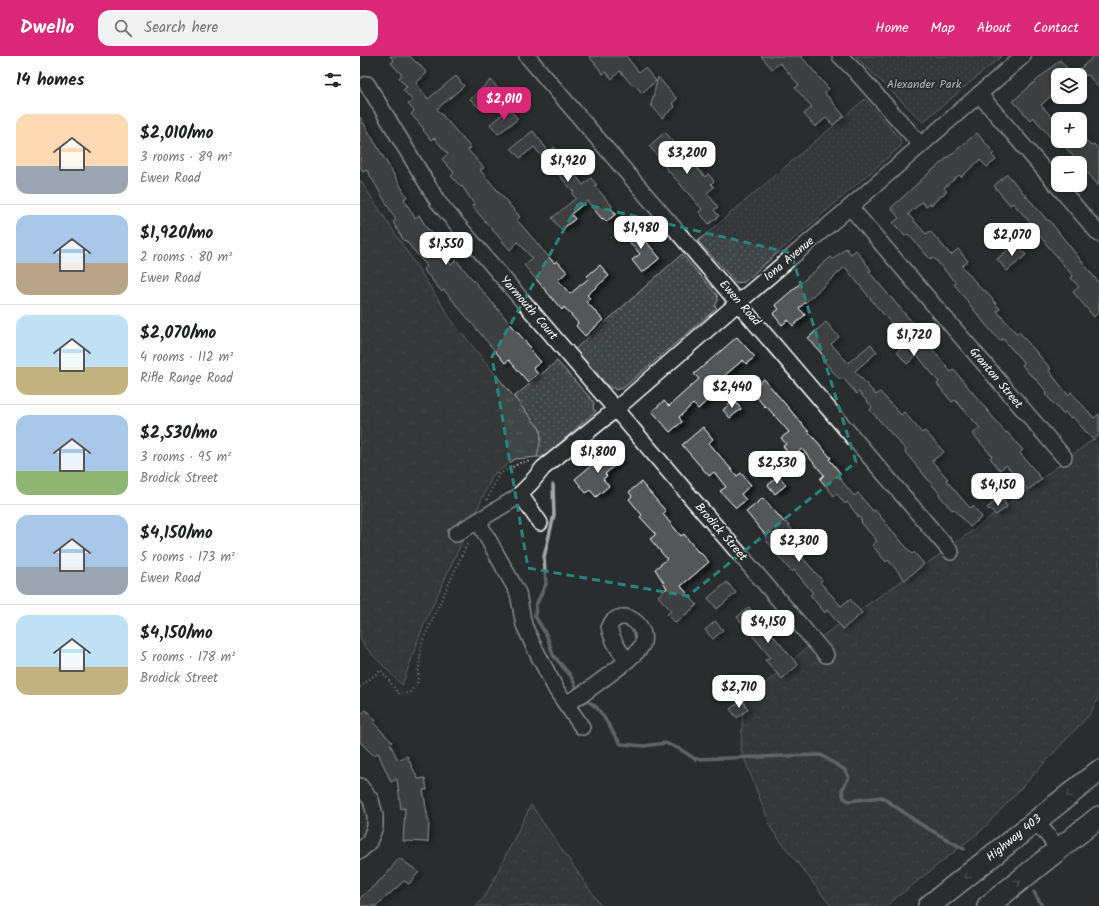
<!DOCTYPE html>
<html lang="en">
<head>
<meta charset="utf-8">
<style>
  body { margin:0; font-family:Kalam,sans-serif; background:#f2f2f2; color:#202124; height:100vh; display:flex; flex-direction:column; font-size:15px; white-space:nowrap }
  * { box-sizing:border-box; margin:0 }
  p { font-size:13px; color:#757577 }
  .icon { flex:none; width:22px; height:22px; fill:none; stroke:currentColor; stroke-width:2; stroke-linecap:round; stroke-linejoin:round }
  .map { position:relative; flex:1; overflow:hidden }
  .drawer { display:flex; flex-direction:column; background:#fff; width:360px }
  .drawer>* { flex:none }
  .tools { position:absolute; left:691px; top:12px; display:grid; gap:8px }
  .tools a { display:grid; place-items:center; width:36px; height:36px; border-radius:8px; background:#fff; box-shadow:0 2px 6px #0003; font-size:20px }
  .price { position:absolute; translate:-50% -34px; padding:0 9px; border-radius:8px; background:#fff; color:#222; font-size:13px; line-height:26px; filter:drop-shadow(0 1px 2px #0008) }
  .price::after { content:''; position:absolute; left:50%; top:24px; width:12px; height:9px; margin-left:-6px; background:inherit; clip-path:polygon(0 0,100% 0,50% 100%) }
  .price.on { background:#db2777; color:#fff }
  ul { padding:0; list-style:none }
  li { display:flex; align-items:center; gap:12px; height:100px; padding:0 16px }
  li+li { border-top:1px solid #e0e0e0 }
  li span { display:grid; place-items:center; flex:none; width:112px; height:80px; border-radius:12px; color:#555 }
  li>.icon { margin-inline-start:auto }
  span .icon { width:48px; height:48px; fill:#fffc; stroke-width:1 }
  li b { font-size:17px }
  h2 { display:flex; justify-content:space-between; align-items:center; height:48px; padding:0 16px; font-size:17px }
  header { display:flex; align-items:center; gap:24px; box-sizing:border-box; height:56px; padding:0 20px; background:#db2777; color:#fff }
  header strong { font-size:19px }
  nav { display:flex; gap:22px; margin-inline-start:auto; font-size:14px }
  .search { width:280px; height:36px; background:#f2f2f2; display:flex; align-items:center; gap:10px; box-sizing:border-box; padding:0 14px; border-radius:12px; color:#757577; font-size:15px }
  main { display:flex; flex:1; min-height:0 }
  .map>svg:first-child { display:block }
  .built { fill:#373a3b }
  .grass { fill:url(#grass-tufts); stroke:#a0a2a2 }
  .forest { fill:url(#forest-crowns); stroke:#a0a2a2 }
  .park { fill:url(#park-dots); stroke:#a0a2a2 }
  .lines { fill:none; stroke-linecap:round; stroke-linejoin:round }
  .stream { stroke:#a6a7a7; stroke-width:3.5 }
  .building { fill:#555758; stroke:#fff; filter:url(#shadow) }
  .minor-casing { stroke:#fff; stroke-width:18 }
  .highway-casing { stroke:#fff; stroke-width:24 }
  .path { stroke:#fff; stroke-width:2; stroke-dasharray:1 3; stroke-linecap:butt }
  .minor { stroke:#2a2d2e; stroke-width:15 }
  .highway { stroke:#2a2d2e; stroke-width:21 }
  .oneway { stroke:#6a6c6d }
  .marked { fill:none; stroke:#27847c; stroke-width:3; stroke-dasharray:8 5; stroke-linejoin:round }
  .labels { text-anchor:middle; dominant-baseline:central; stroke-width:4; stroke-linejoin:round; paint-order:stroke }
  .park-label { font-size:12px; fill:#b3b4b5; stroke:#2a2d2e }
  .street-label { font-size:12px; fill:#fff; stroke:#2a2d2e }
</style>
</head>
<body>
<header>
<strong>Dwello</strong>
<div class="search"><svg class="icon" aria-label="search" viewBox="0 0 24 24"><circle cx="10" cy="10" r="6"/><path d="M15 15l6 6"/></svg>Search here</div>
<nav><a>Home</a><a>Map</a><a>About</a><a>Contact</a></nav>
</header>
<main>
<section class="drawer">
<h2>14 homes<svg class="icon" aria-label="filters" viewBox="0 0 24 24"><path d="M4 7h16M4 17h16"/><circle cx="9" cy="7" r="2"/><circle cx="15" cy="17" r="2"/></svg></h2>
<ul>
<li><span style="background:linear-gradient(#ffd9b3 65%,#9aa5b1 0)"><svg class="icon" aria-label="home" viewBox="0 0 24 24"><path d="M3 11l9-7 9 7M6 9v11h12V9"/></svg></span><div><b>$2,010/mo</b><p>3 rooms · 89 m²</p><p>Ewen Road</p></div></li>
<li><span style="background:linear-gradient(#a9c7e8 60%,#b9a48a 0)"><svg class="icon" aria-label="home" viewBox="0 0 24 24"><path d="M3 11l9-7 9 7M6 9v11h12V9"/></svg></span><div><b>$1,920/mo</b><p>2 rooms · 80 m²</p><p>Ewen Road</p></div></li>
<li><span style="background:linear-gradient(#bfe0f5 65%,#c2b280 0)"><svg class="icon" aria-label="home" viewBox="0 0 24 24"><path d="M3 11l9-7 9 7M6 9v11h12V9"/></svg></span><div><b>$2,070/mo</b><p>4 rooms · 112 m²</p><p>Rifle Range Road</p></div></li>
<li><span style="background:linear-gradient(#a9c7e8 70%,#8fb573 0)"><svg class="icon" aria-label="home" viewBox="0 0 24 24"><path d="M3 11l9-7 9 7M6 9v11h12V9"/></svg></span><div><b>$2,530/mo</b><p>3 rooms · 95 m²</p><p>Brodick Street</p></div></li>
<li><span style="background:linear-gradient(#a9c7e8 65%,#9aa5b1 0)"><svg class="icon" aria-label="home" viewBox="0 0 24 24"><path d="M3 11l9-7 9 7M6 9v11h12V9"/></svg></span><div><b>$4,150/mo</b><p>5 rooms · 173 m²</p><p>Ewen Road</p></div></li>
<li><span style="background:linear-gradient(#bfe0f5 65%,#c2b280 0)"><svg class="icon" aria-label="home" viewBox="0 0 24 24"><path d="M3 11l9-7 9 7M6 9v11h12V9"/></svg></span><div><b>$4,150/mo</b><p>5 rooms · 178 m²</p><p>Brodick Street</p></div></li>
</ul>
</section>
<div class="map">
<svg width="739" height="850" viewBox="0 0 739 850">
  <defs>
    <pattern id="grass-tufts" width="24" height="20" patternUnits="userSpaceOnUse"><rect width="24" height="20" fill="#414445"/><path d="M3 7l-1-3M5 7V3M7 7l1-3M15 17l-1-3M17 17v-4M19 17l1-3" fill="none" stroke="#5e6061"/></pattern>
    <pattern id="forest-crowns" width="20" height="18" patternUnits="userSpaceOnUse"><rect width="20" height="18" fill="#414445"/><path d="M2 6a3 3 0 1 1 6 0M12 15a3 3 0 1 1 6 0" fill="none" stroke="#5e6061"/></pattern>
    <pattern id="park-dots" width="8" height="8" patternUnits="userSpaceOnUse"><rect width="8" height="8" fill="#414445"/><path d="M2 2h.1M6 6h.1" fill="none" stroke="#5e6061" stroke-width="1.8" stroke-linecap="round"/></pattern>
    <filter id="shadow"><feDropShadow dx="4.5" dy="2.5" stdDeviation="2" flood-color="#0009"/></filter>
  </defs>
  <rect width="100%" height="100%" fill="#2a2d2e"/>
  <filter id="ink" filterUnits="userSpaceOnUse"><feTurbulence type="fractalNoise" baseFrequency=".025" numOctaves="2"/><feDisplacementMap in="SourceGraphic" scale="8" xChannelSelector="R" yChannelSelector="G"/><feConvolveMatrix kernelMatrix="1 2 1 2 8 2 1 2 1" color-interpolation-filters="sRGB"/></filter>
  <g filter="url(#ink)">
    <polygon class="built" points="0,731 14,759 0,794"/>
    <polygon class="grass" points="0,124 95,269 180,373 182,382 177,401 155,403 133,419 64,568 42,629 6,592 0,583"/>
    <g class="forest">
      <polygon points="739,379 739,641 729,659 623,773 526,850 471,850 412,774 381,694 383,646 455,585 592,490"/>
      <polygon points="171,749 241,850 115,850 125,841"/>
    </g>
    <g class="park">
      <polygon points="495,0 642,0 563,66"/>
      <polygon points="505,43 540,83 541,90 384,226 376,227 338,185"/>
      <polygon points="322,198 357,239 358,244 355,250 357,252 268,328 263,332 255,334 254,332 251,332 247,329 215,293"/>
      <polygon points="197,305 232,344 234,347 233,353 236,355 184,401 177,401 181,382 180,373 154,341"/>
    </g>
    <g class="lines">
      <g class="stream">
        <polyline points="193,429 194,459 184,501 186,528 176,549 175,560 187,580 193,599 210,619 219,636"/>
        <path d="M223,642C228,646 235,649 238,653C247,664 252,677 261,688L284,690L305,687L320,693L335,703L461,699L485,714L489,721L482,734L484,742L489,745L522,741L560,768L604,793"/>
        <polyline points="674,836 682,850"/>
      </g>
    </g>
    <g class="building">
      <polygon points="30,0 50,0 56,7 57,6 67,17 56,27 68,43 96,20 104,30 77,53 111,92 108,94 124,112 120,114 160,161 157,164 194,207 197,205 207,216 198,224 210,238 229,222 227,220 240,209 249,220 227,239 230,242 226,245 243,264 225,280 216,270 218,267 204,251 202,254 164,209 172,202 158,186 150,194 112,150 114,148 102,130 101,131 91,120 94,117 82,103 88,98 74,82 71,84 63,74 64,73 51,58 54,55 48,48 53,45 43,34 47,31 39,22 42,19 31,7 34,5"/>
      <polygon points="229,0 266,0 279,16 285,12 296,25 282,37 275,29 273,30 260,15 252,23 246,16 243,18"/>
      <polygon points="401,0 441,0 469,33 465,37 484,60 473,69 466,62 455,71 444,58 452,51 435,32 439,29 420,7 412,13"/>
      <polygon points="734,0 739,0 739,32 728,19 698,19 698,34 681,49 698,68 698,78 692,83 673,61 670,64 653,45 700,4 713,19"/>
      <polygon points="298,21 317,43 312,47 315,51 302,62 291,49"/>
      <polygon points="131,24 140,35 119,52 110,43"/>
      <polygon points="149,53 158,63 138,78 130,68"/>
      <polygon points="0,61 47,141 44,143 55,162 59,159 68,174 69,173 79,184 74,188 91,209 96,204 171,292 170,293 181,306 173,312 178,318 168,326 149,304 145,307 84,234 82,236 63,213 67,210 45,184 44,185 33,166 36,164 7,114 3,116 0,110"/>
      <polygon points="173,75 189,96 194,91 210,110 209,111 223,129 231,122 237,129 235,130 252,150 251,152 256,158 246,166 243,162 242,163 227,145 211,158 215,163 201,174 192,162 216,142 212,138 214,136 174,91 160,102 151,92"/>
      <polygon points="305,76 345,121 348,118 354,125 351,128 354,131 347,137 358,151 354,154 359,160 349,168 339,156 342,153 305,111 306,110 289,90"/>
      <polygon points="617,77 634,97 632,99 636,104 627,111 620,104 601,121 599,119 584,132 587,135 571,149 570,147 566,151 562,146 548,158 566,178 570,175 591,199 598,193 608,205 602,210 623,235 625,234 640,253 637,255 657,278 659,276 691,313 689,315 708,339 711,336 734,362 739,358 739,379 733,384 712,360 710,362 705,356 703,358 685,338 687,336 672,319 671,320 662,309 664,307 643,283 640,285 625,268 594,228 596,227 573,201 570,203 548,178 545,180 533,167 539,162 531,152 569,117"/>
      <polygon points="720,78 731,90 734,88 739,94 739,130 700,85 720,85"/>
      <polygon points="647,118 688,165 689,164 739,227 739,256 734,261 713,236 719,231 711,222 713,220 692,195 676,175 677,174 653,147 650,149 634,130"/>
      <polygon points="273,170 300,202 282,217 272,204 280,198 263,179"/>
      <polygon points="656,187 666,199 647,215 637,203"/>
      <polygon points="486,192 491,198 496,194 509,211 511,215 509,216 571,288 569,289 591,316 594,314 646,377 647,376 663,394 660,397 682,423 668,434 646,409 640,414 630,402 632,400 613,378 620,372 595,344 592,346 577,328 579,326 557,299 547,308 537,296 548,286 517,251 485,211 439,252 445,259 433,270 428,264 422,269 413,258 419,253 415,249 471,201 473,203"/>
      <polygon points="466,266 479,281 471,288 488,307 511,288 517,296 495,315 516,339 520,336 541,359 544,356 562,377 565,375 584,396 572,405 588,423 586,424 610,452 613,450 622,461 610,471 594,453 592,454 579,439 580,438 545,396 546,394 510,354 512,351 499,336 497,338 483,322 480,324 464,305 466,303 448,282"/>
      <polygon points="377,281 395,301 386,308 383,304 345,336 350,342 338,353 333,348 319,361 322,366 310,376 292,355 304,345 309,350 339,323 334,318"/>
      <polygon points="404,323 471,402 469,403 481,418 478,420 494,440 498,437 513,455 515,454 552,498 554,496 564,508 545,524 528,504 526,506 512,489 517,485 501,466 502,465 487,446 485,448 477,438 474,440 460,423 464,419 442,393 435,399 433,396 429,398 423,390 426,388 421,382 429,376 406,350 405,351 391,334"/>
      <polygon points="374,344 381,353 370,362 363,354"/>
      <polygon points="343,371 353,383 349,387 377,420 381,417 391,429 381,438 386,444 376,452 360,435 366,431 354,416 349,420 322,389"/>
      <polygon points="251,393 261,404 245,418 247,420 243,423 249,430 236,441 230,434 226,437 215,423"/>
      <polygon points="419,420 426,429 415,438 408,429"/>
      <polygon points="281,426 304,453 306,455 303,458 321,480 324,478 338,496 339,495 349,506 321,530 337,549 316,567 307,558 311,555 298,540 307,532 295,513 307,503 290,483 295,479 295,477 280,461 282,459 269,443 272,440 269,436"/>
      <polygon points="403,442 425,467 426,466 434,476 427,484 462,524 460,526 481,550 490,543 502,557 483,573 467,554 465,557 450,539 453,537 434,514 432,516 416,498 417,497 405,483 407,481 386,456"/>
      <polygon points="639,442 644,445 647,451 636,459 627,452"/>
      <polygon points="367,526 376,537 357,553 348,542"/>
      <polygon points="389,551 438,609 422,623 405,604 410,601 377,561"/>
      <polygon points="355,565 363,574 353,583 345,574"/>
      <polygon points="382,644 388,653 377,662 370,653"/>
      <polygon points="6,654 16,665 14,667 32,686 30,688 38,704 47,700 58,723 65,722 67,734 63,734 68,763 69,763 68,786 43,785 45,752 41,753 37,723 31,726 18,697 14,700 0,686 0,659"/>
      <polygon points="39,802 59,816 49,828 44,825 16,850 0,850 0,842 27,818"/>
    </g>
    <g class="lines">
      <g class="minor-casing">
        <g id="minor">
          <polyline points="167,0 591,496"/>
          <polyline points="480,0 495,15 561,89"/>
          <polyline points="7,28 78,146 466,599"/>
          <polyline points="619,38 739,178"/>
          <polyline points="490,151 704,401"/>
          <polyline points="160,438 180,467"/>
          <polyline points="118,465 158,537 164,569 175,593 197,635 222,671"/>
          <polyline points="96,478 156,442 171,427 183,412 256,353 379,246 490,151 663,0"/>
          <path d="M206,648L227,635L262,609C268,603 278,597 282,589C290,571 263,548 249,570C251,583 259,594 267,605"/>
          <polyline points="0,730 11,744 15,759 15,771 9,786 0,795"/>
          <polyline points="676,765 699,793"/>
        </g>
      </g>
      <g class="highway-casing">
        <g id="highway">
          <polyline points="569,850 739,715"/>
          <polyline points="628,850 739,761"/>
        </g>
      </g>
      <g class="path">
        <polyline points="127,444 139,418 160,407 171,405"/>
        <polyline points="0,631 21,614 39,638 49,637 57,628 62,586 108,486"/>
      </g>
      <use href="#minor" class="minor"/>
      <use href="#highway" class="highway"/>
    </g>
    <defs><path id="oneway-chevron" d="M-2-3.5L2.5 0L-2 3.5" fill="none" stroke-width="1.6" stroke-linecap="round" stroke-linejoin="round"/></defs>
    <g class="oneway">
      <use href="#oneway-chevron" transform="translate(709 739) rotate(141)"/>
      <use href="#oneway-chevron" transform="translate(607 820) rotate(141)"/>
      <use href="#oneway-chevron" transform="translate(658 826) rotate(-39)"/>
    </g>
  </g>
  <path d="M0 0H739V850H0ZM219,147L431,197L496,406L328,540L168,512L132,301Z" fill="#2a2d2e" fill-opacity=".55" fill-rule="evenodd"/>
  <path class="marked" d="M219,147L431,197L496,406L328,540L168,512L132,301Z"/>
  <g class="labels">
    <g class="park-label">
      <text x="564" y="28">Alexander Park</text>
    </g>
    <g class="street-label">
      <text transform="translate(429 203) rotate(-40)">Iona Avenue</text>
      <text transform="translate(380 247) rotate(49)">Ewen Road</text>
      <text transform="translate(169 252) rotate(49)">Yarmouth Court</text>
      <text transform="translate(636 322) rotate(50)">Granton Street</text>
      <text transform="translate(361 476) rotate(49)">Brodick Street</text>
      <text transform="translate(654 782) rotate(-39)">Highway 403</text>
    </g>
  </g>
</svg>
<div class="tools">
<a><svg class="icon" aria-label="layers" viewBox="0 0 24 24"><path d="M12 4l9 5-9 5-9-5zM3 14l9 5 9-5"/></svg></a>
<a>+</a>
<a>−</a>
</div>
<b class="price on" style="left:144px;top:65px">$2,010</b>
<b class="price" style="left:327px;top:119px">$3,200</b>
<b class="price" style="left:208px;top:127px">$1,920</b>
<b class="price" style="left:281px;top:194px">$1,980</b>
<b class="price" style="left:652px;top:201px">$2,070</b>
<b class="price" style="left:86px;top:210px">$1,550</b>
<b class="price" style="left:554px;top:301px">$1,720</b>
<b class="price" style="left:372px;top:353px">$2,440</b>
<b class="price" style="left:238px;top:418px">$1,800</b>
<b class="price" style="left:417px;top:429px">$2,530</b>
<b class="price" style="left:638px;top:451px">$4,150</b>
<b class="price" style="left:439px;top:507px">$2,300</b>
<b class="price" style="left:408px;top:588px">$4,150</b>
<b class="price" style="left:379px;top:653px">$2,710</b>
</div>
</main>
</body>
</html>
